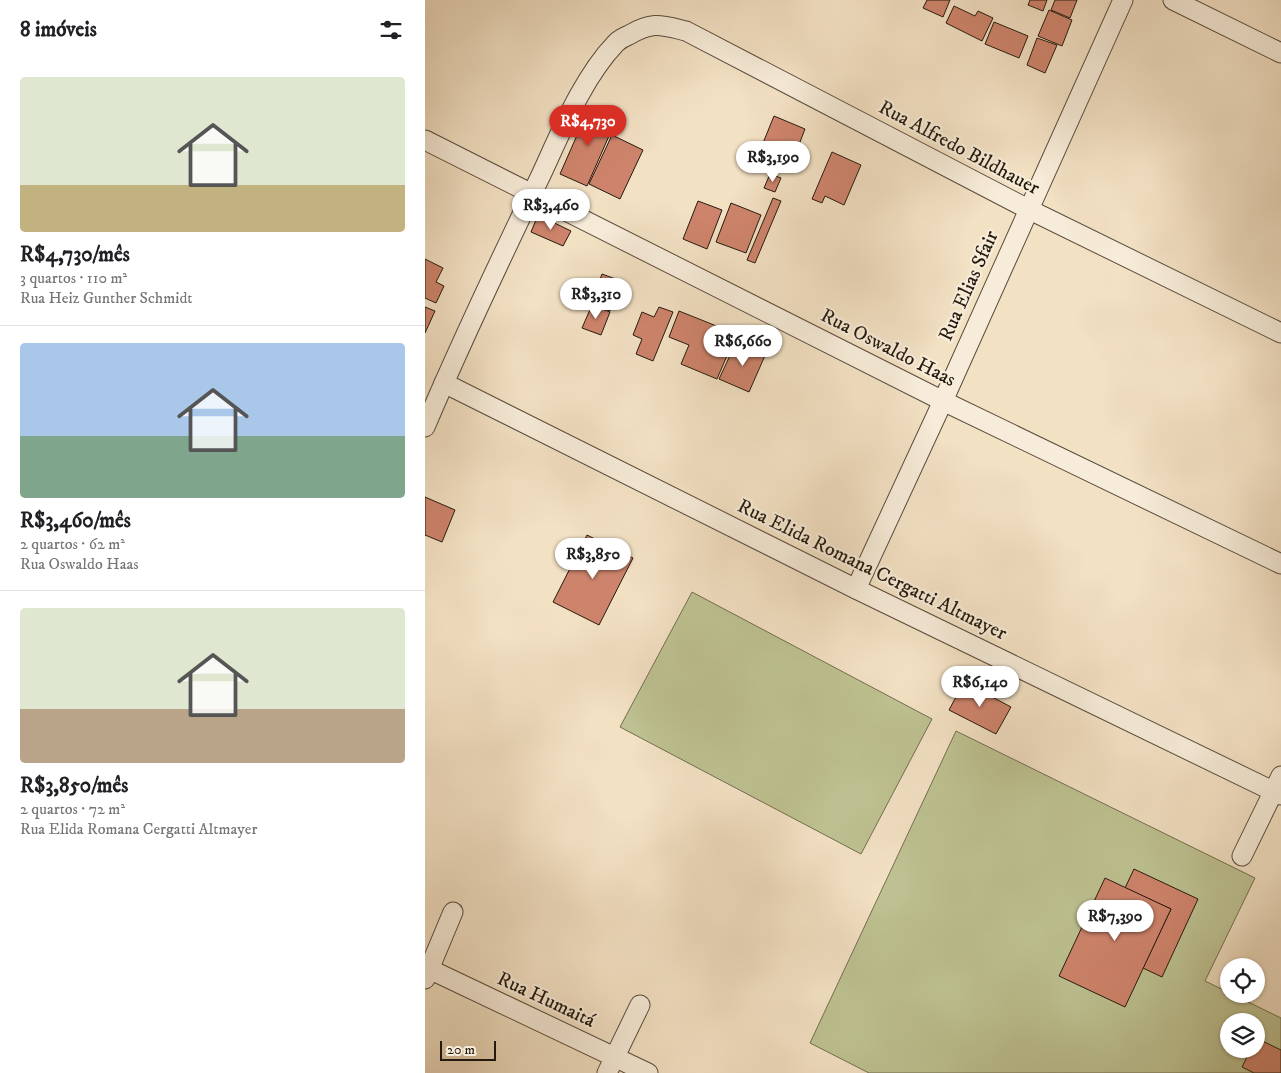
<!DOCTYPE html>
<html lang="pt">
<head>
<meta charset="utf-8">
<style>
  body { margin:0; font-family:"IM FELL DW Pica",serif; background:#f2f2f2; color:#202124; height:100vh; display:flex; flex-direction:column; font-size:19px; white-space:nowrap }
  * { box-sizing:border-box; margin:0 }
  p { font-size:16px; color:#757577 }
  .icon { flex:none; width:28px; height:28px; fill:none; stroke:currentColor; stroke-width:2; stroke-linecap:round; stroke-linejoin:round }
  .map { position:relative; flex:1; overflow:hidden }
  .sheet { display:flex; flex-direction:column; background:#fff; width:425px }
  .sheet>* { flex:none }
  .controls { position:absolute; left:795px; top:958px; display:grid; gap:10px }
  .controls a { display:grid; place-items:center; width:45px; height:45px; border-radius:50%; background:#fff; box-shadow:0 1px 4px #0004; font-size:25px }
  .scale { position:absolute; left:15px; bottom:12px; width:56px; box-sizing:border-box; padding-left:5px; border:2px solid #251a0e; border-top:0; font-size:14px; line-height:18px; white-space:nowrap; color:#251a0e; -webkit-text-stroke:4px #f7ecd9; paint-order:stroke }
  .price { position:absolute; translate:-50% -42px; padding:0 11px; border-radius:18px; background:#fff; color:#222; font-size:16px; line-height:32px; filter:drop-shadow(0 1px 2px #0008) }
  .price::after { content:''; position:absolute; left:50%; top:30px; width:15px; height:11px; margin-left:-8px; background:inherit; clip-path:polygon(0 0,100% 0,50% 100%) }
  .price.active { background:#d93025; color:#fff }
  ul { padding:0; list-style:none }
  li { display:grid; align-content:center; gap:10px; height:265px; padding:0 20px }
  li+li { border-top:1px solid #e0e0e0 }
  li span { display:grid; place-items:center; height:155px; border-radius:5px; color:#555 }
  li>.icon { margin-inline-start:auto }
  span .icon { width:90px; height:90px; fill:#fffc; stroke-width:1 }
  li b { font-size:21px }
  h2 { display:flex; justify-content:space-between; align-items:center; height:60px; padding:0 20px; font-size:21px }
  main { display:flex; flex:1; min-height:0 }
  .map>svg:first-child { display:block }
  .green { fill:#bec292; stroke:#726e50; fill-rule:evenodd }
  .building { fill:#ce846c; stroke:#251a0e }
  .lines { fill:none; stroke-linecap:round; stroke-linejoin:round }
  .minor-casing { stroke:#584c3c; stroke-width:21 }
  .minor { stroke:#f7ecd9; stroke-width:19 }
  .labels { text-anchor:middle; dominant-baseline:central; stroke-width:4.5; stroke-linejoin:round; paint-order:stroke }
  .street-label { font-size:20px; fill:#251a0e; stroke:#f7ecd9 }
</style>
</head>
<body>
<main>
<section class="sheet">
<h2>8 imóveis<svg class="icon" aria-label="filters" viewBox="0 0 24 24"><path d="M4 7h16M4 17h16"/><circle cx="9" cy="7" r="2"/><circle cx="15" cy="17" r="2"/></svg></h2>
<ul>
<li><span style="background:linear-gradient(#dfe7d0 70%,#c2b280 0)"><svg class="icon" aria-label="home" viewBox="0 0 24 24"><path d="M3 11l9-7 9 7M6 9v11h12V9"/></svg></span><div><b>R$4,730/mês</b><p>3 quartos · 110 m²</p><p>Rua Heiz Gunther Schmidt</p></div></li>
<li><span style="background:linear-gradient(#a9c7e8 60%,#7fa58c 0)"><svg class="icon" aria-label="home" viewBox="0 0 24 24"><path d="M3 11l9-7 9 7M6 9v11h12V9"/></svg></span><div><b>R$3,460/mês</b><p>2 quartos · 62 m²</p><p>Rua Oswaldo Haas</p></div></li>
<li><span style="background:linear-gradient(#dfe7d0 65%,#b9a48a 0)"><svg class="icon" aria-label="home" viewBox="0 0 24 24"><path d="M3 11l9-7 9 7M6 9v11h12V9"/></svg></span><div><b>R$3,850/mês</b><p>2 quartos · 72 m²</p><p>Rua Elida Romana Cergatti Altmayer</p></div></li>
</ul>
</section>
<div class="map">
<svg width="856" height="1073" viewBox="0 0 856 1073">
  <rect width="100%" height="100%" fill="#f3e1c4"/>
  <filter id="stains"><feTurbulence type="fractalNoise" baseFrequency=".004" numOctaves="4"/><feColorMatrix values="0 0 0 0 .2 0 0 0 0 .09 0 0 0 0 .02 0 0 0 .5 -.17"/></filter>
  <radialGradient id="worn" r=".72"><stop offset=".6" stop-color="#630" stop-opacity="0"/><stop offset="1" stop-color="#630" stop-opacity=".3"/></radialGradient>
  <g class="green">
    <polygon points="267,592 507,719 436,854 195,727"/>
    <path d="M531,731L830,878L780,981L856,1018V1073H444L385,1043ZM804,1021H831V1049H804Z"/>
  </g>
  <g class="building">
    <polygon points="502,0 525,0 518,17 498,8"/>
    <polygon points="605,0 622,0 618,11 603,5"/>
    <polygon points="630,0 652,0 645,18 626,10"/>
    <polygon points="529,6 550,16 553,11 568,18 557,41 521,23"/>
    <polygon points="624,10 647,20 637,46 613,36"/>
    <polygon points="569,22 603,36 594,58 560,44"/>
    <polygon points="612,38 632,45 620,73 602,65"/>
    <polygon points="164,108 191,120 162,186 135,174"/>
    <polygon points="349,116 380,129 370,155 338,143"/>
    <polygon points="187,135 218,150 195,199 164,184"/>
    <polygon points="407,152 436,165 419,205 400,196 397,203 387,199"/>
    <polygon points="345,174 356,178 350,192 339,188"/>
    <polygon points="348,198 356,201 330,263 322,260"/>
    <polygon points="273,201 297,210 282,249 258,239"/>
    <polygon points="306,203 336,215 321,253 291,242"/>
    <polygon points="113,215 146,231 138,246 106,232"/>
    <polygon points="0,259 18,268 11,282 19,286 11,303 0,298"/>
    <polygon points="177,274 196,281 185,311 166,303"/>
    <polygon points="167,305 185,312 176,335 157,328"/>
    <polygon points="0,307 10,311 0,333"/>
    <polygon points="234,307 248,312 228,361 211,354 217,339 208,335 217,312 229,317"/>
    <polygon points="254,311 304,331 297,348 304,351 292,379 256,364 264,345 244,337"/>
    <polygon points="326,344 342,351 324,392 294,379 309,347 322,352"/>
    <polygon points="0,497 30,510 17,542 0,535"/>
    <polygon points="162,535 208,558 174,625 128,602"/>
    <polygon points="539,682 586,707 571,734 524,710"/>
    <polygon points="709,869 773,899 737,977 718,968 746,909 700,888"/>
    <polygon points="680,878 746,909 700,1007 634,976"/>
    <polygon points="831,1038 856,1050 856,1073 829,1073 817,1067 826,1049 831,1049"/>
  </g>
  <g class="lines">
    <g class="minor-casing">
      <g id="minor">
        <polyline points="748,0 856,53"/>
        <polyline points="0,140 518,401 856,564"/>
        <polyline points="19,383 431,589 856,795"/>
        <path d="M0,427C36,342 76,258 116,175C136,132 158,77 191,43C194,40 199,37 204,35C228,21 236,25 261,31L603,209L856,333"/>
        <polyline points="431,589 518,401 698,0"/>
        <polyline points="817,856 856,776"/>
        <polyline points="0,967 223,1073"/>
        <polyline points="0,979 28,912"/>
        <polyline points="182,1073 215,1005"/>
      </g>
    </g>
    <use href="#minor" class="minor"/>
  </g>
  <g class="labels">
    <g class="street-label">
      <text transform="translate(534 148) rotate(28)">Rua Alfredo Bildhauer</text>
      <text transform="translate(544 286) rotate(-66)">Rua Elias Sfair</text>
      <text transform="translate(463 348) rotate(27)">Rua Oswaldo Haas</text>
      <text transform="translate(447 570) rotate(26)">Rua Elida Romana Cergatti Altmayer</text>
      <text transform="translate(121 1000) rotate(25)">Rua Humaitá</text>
    </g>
  </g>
  <rect width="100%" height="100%" filter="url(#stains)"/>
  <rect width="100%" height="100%" fill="url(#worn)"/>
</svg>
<div class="controls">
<a><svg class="icon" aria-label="locate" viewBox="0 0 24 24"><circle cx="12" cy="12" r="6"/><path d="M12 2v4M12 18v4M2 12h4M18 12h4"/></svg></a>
<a><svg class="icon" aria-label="layers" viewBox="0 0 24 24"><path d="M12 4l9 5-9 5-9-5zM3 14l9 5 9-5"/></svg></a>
</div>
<div class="scale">20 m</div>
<b class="price active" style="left:163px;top:147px">R$4,730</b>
<b class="price" style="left:348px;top:183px">R$3,190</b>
<b class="price" style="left:126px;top:231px">R$3,460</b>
<b class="price" style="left:171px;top:320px">R$3,310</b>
<b class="price" style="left:318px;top:367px">R$6,660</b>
<b class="price" style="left:168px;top:580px">R$3,850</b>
<b class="price" style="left:555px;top:708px">R$6,140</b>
<b class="price" style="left:690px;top:942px">R$7,390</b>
</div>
</main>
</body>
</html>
